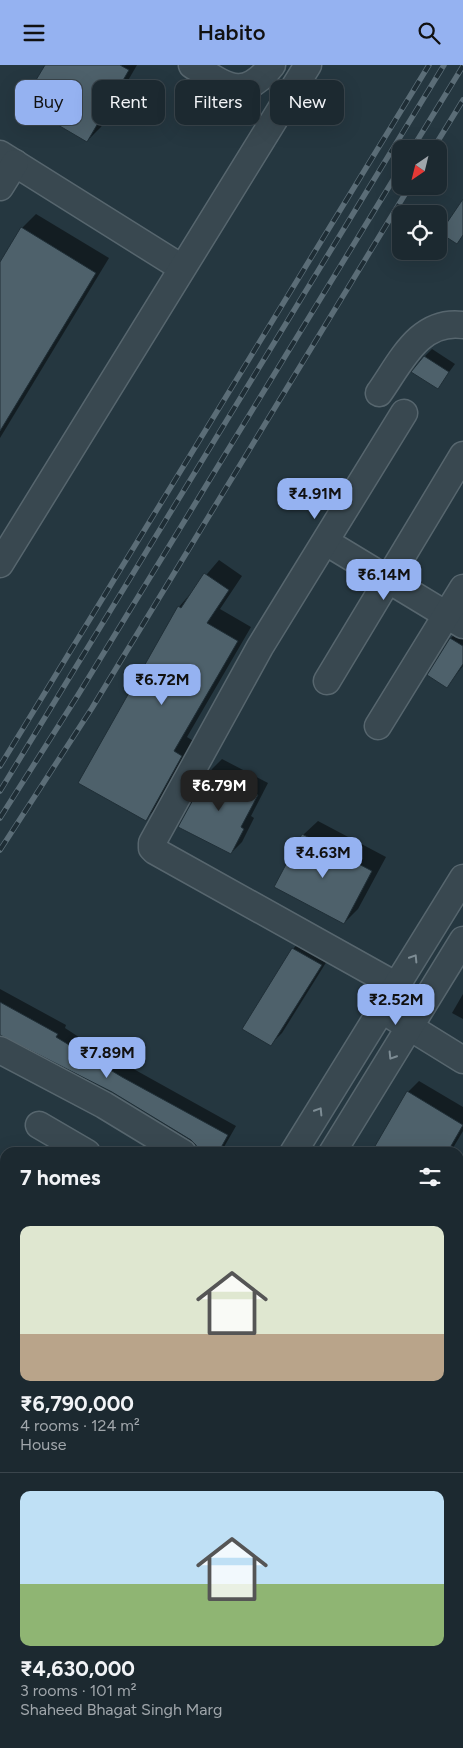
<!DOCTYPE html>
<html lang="en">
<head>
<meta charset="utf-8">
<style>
  body { margin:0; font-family:Figtree,sans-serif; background:#29353c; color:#f1f3f6; height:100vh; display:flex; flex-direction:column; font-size:19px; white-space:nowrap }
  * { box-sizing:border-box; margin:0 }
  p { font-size:16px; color:#a0a6ab }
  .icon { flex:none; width:28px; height:28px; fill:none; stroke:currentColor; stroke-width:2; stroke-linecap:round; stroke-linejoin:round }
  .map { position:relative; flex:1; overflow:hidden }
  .sheet { position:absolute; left:0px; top:1082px; width:464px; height:601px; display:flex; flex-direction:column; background:#1c2930; border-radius:15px 15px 0 0; box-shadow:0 5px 20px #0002,0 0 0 1px #3a454c }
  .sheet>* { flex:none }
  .guide { position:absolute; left:15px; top:15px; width:434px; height:45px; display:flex; gap:10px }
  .needle { width:32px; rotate:215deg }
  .controls { position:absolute; left:392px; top:75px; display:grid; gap:10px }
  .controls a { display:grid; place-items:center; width:55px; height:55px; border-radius:10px; background:#1c2930; box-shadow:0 5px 20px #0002,0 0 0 1px #3a454c; font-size:25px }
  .price { position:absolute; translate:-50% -42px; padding:0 11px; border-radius:10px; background:#95b2f1; color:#111; font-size:16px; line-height:32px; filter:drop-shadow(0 1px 2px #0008) }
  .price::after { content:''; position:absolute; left:50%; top:30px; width:15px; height:11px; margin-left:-8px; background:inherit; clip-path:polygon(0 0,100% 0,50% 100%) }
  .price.selected { background:#222; color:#fff }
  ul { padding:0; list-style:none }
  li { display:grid; align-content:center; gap:10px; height:265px; padding:0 20px }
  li+li { border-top:1px solid #3a454c }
  li span { display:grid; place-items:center; height:155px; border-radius:10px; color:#555 }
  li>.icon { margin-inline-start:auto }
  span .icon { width:90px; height:90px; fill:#fffc; stroke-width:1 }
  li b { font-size:21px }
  h2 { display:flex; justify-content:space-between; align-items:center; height:60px; padding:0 20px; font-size:21px }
  .pill { padding:0 18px; border-radius:10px; background:#1c2930; box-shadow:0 5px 20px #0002,0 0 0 1px #3a454c; font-size:18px; line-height:45px }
  .pill.selected { background:#95b2f1; color:#111 }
  header { display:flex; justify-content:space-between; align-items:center; height:65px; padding:0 20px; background:#95b2f1; color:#111; font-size:22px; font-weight:600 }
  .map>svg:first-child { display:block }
  .shadow { fill:#0007 }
  .building { fill:#4e616b; stroke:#202f37 }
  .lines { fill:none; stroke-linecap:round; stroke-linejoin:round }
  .minor-casing { stroke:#57666e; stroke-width:29 }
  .path { stroke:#475f5c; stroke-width:3; stroke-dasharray:4 4; stroke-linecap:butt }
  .minor { stroke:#394850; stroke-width:26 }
  .rail-casing { stroke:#5b6d77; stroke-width:5.5 }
  .rail { stroke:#1e2d35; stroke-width:4; stroke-dasharray:11; stroke-linecap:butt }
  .oneway { stroke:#7d8c94 }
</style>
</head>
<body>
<header><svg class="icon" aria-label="menu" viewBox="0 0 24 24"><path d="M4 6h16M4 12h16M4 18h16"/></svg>Habito<svg class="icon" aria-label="search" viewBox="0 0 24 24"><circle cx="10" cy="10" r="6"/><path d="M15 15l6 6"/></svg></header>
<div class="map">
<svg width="463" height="1683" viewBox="0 0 463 1683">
  <rect width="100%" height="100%" fill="#253740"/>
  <g class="shadow">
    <polygon points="46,0 137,0 101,62 87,76 39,29"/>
    <polygon points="36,149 109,193 0,373 0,200 22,163"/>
    <polygon points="432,284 455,299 438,322 425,291"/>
    <polygon points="219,495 242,511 220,544 251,562 187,672 195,677 159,740 146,754 179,542"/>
    <polygon points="458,566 463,569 463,601 446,622 429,609 451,573"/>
    <polygon points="222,694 268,718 251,751 254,753 242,777 231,788 211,705"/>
    <polygon points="318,756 386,792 358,844 344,858 303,770"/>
    <polygon points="304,872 332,888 282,968 271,979 244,963 293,884"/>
    <polygon points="0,924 66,960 65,963 94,982 236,1061 224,1082 218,1088 197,1080 112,1026 0,970"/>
    <polygon points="463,929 463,954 452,948"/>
    <polygon points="419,1016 463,1042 463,1066 450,1088 373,1088 408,1027"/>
    <polygon points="0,1383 5,1388 5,1449 0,1449"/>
    <polygon points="463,1430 463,1501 459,1500 459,1438"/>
    <polygon points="27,1679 54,1679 65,1683 23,1683"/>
    <polygon points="181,1679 221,1679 218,1683 180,1683"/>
  </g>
  <g class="building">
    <polygon points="45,0 120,0 129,5 87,77 29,43 37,29 30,25"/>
    <polygon points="463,134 463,170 457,179 440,168"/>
    <polygon points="21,162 96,208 0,366 0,197"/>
    <polygon points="424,291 449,307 438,324 411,307"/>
    <polygon points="204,508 229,525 207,558 238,576 174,686 182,691 146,756 78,718 178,541 181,543"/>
    <polygon points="450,573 463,581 463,599 447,623 427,610"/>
    <polygon points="210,704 258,730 241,762 244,764 231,789 178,762"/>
    <polygon points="302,769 372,806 344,859 274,822"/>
    <polygon points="292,883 322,900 271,981 242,964"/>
    <polygon points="0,937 58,969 56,972 122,1012 228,1070 218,1088 198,1088 196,1080 191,1075 112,1027 0,970"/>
    <polygon points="407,1026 463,1060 447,1088 371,1088"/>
  </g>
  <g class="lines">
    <g class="minor-casing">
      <g id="minor">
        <path d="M192,0C225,20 243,38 272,0"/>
        <polyline points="0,89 182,203"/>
        <polyline points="0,122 15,98"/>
        <path d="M379,328C401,297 419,254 463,260"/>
        <polyline points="326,477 463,560"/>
        <polyline points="0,499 308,0"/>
        <polyline points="327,616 463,390"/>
        <polyline points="378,661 463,523"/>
        <polyline points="397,921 155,786 152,783 152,778 260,582 404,348"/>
        <polyline points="395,953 463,995"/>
        <polyline points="0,985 104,1040 183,1088"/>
        <polyline points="39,1060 87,1088"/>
        <polyline points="293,1088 463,813"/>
        <polyline points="332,1088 463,875"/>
        <polyline points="459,1217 463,1210"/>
        <polyline points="0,1227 5,1230"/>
        <polyline points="459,1270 463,1272"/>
        <polyline points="0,1385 5,1388"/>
        <polyline points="0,1464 5,1466"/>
        <polyline points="459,1516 463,1519"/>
        <polyline points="0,1564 5,1556"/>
        <polyline points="0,1632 5,1623"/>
        <polyline points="285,1679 292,1683"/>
        <polyline points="459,1679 463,1682"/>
        <polyline points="163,1683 165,1679"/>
      </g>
    </g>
    <g class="path">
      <polyline points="459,1369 463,1372"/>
      <polyline points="459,1396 463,1398"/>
      <polyline points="459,1421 463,1423"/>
    </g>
    <use href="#minor" class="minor"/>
    <g class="rail-casing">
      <g id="rail">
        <polyline points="412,84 463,1"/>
        <polyline points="433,84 463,35"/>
        <polyline points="0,701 429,0"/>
        <polyline points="0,726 444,0"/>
        <polyline points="0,753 78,630 401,102"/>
        <polyline points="0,785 92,643 410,121"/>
      </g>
    </g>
    <use href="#rail" class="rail"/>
  </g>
  <defs><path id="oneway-chevron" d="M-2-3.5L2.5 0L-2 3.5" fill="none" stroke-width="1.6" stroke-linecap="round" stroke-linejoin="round" transform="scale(1.25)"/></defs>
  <g class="oneway">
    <use href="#oneway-chevron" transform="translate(414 893) rotate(-58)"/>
    <use href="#oneway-chevron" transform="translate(392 991) rotate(122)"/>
    <use href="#oneway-chevron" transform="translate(319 1046) rotate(-58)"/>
  </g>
</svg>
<div class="controls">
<a><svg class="needle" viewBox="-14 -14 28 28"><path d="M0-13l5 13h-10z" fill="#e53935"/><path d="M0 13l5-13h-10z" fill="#a0a6ab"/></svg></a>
<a><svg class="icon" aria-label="locate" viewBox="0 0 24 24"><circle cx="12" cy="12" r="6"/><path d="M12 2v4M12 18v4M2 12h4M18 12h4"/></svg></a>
</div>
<b class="price" style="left:315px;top:455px">₹4.91M</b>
<b class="price" style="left:384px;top:536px">₹6.14M</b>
<b class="price" style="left:162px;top:641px">₹6.72M</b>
<b class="price selected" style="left:219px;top:747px">₹6.79M</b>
<b class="price" style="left:323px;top:814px">₹4.63M</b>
<b class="price" style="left:396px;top:961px">₹2.52M</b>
<b class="price" style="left:107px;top:1014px">₹7.89M</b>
<div class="guide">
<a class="pill selected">Buy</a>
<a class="pill">Rent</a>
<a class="pill">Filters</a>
<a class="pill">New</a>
</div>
<section class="sheet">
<h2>7 homes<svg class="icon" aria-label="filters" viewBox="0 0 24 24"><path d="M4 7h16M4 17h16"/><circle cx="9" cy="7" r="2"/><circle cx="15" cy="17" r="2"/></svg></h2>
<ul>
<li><span style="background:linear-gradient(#dfe7d0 70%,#b9a48a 0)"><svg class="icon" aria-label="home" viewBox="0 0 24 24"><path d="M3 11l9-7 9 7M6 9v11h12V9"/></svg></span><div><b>₹6,790,000</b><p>4 rooms · 124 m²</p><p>House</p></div></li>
<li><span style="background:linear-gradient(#bfe0f5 60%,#8fb573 0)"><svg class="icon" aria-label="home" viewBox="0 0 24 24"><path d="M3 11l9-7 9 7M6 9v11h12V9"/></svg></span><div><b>₹4,630,000</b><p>3 rooms · 101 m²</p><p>Shaheed Bhagat Singh Marg</p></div></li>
</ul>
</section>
</div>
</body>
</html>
